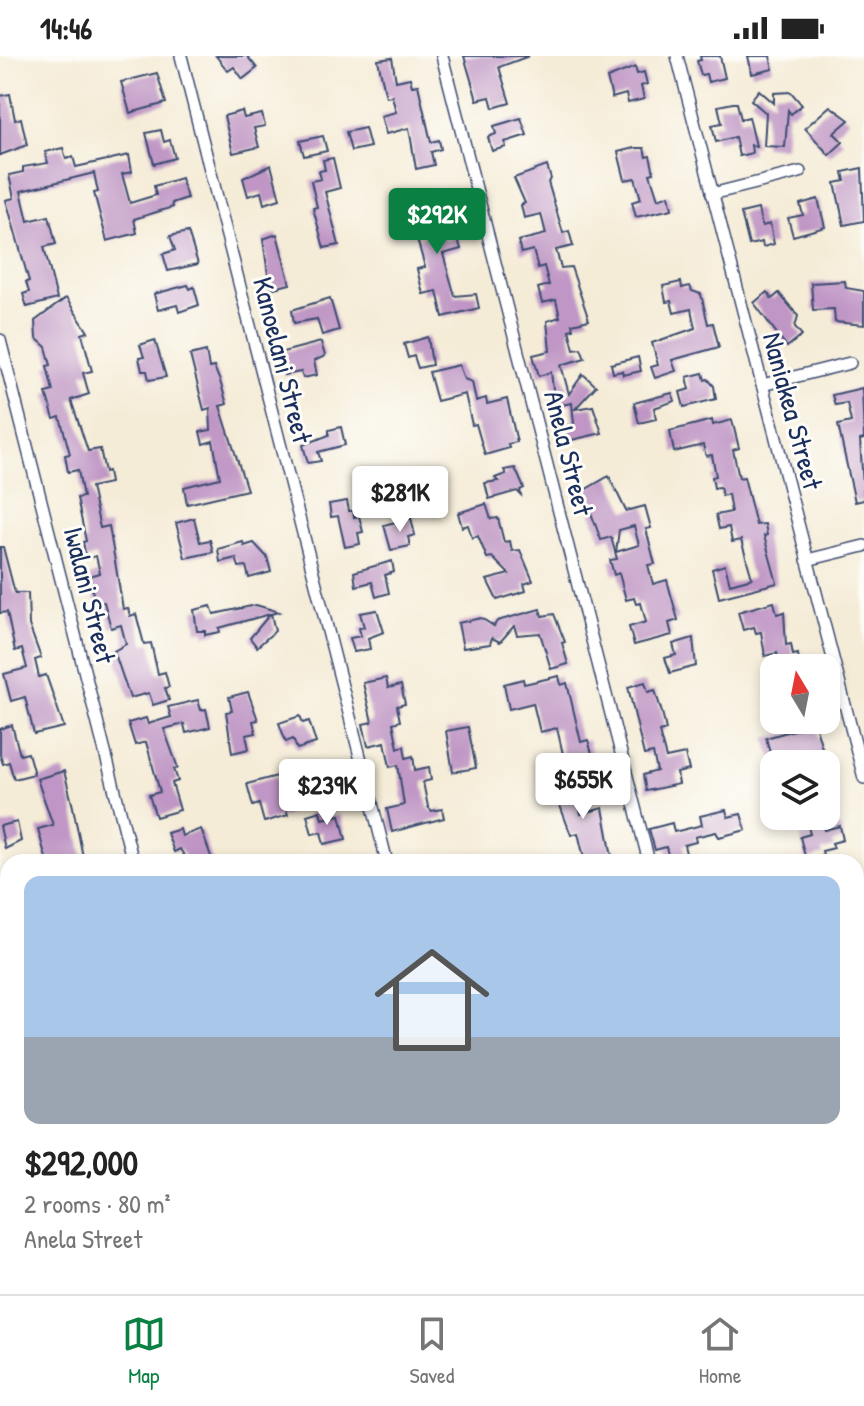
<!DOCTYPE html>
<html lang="en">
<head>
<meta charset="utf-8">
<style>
  body { margin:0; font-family:"Patrick Hand",sans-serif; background:#f2f2f2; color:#222; height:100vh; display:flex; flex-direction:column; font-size:30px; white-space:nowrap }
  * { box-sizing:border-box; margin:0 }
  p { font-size:26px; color:#767676 }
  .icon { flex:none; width:44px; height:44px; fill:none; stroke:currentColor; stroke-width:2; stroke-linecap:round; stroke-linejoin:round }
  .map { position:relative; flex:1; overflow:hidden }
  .sheet { position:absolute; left:0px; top:798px; width:864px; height:440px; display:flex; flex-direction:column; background:#fff; border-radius:24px 24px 0 0; box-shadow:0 4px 12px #0003 }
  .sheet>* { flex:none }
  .needle { width:52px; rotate:350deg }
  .buttons { position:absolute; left:760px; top:598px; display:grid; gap:16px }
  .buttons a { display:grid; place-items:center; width:80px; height:80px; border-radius:16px; background:#fff; box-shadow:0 4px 12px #0003; font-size:40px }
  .price { position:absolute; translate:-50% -68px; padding:0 18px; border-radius:8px; background:#fff; color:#222; font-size:26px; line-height:52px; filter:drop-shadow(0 2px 4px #0008) }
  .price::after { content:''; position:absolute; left:50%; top:48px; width:24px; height:18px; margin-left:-12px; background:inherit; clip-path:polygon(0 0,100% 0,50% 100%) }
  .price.current { background:#0b8043; color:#fff }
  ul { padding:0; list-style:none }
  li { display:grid; align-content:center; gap:16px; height:424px; padding:0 24px }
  li span { display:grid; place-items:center; height:248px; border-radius:16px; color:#555 }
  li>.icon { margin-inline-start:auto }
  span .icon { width:144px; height:144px; fill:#fffc; stroke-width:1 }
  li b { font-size:34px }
  .status { display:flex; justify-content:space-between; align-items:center; height:56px; padding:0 40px; background:#fff; direction:ltr }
  .status svg { height:22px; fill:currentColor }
  .tabs { display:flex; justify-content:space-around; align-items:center; height:112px; border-top:2px solid #e0e0e0; background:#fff; font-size:22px; color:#767676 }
  .tabs a { display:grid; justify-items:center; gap:4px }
  .tabs .current { color:#0b8043 }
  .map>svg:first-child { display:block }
  .green { fill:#8fc87c; stroke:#557c6d; stroke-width:2 }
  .building { fill:#bf96c5; fill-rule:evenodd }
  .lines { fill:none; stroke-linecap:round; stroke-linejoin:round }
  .minor-casing { stroke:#3c4b70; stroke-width:14 }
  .minor { stroke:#fff; stroke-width:11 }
  .labels { text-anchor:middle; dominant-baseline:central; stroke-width:6; stroke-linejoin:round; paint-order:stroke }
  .street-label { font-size:28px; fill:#1b2f5e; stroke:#fdfcf7 }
</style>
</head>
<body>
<div class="status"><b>14:46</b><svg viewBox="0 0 49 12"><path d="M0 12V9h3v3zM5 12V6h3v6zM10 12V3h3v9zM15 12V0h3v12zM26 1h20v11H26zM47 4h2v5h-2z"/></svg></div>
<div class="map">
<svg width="864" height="1238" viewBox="0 0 864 1238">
  <rect width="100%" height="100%" fill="#fdfcf7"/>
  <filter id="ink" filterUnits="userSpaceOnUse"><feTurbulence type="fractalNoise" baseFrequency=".0125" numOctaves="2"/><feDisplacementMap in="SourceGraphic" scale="16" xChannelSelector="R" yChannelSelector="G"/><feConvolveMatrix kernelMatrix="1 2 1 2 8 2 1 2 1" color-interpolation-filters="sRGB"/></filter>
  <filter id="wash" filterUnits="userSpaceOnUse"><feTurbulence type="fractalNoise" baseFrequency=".006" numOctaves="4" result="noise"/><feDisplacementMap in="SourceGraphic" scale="32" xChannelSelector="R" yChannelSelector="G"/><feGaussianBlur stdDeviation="1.8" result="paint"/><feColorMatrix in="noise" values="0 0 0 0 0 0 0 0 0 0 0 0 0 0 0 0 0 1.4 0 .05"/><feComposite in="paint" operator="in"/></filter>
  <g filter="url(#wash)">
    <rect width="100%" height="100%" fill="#f5ecd7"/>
    <polygon class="green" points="856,1152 864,1182 864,1238 381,1238 385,1230 856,1230"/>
    <g id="blocks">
      <g class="building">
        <polygon points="216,0 247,0 257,12 243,23 234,11 228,15"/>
        <polygon points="464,0 529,0 499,11 510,47 493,52 490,41 477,44"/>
        <polygon points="700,0 720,0 725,22 708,26 706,18 701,19 697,5 701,4"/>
        <polygon points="748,0 770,0 773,13 752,18"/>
        <polygon points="392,2 396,25 410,22 412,30 418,29 431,86 439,84 441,93 431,96 434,109 416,113 409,72 386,78 381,60 396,56 392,40 386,41 378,4"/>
        <polygon points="635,11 637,18 644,16 647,28 641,30 644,43 628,47 626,38 612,42 607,22"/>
        <polygon points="157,17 166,47 130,57 121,26"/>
        <polygon points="759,34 774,47 774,37 791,36 802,49 791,58 788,54 785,91 764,90 766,57 751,44"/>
        <polygon points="10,38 15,64 21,62 27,89 0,99 0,40"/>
        <polygon points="733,47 737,47 741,63 749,61 756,90 751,89 752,97 739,100 735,81 716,86 712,69 722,67 718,50"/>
        <polygon points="830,50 849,64 834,77 843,86 829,99 805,72"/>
        <polygon points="242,55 244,62 262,58 265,70 254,72 259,91 233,97 224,60"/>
        <polygon points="521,62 527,79 505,86 506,91 492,95 488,81 496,78 494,70"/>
        <polygon points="365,72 370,91 351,95 346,76"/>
        <polygon points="161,74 164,86 170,84 175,102 154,108 146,77"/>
        <polygon points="323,80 327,95 304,100 300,85"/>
        <polygon points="63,92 66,103 73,101 76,111 129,99 132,116 122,118 130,147 156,139 154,130 181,122 187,142 172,147 173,151 134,163 137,177 107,185 94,137 98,136 94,117 21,135 28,165 49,160 56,188 44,191 57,243 27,251 23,238 29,236 26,226 29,225 6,144 14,142 9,119 23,116 23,111 48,107 45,96"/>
        <polygon points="634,92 644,92 646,101 650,100 654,117 650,118 658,143 669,139 672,153 636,161 632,146 641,143 635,122 625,124 618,96"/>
        <polygon points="333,102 340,132 325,136 339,189 324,192 313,152 317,151 311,125 321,123 319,115 325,114 323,104"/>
        <polygon points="271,109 280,143 264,148 261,136 248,140 243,122"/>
        <polygon points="547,110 551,123 548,126 563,177 569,175 573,190 556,194 561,212 571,211 589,264 572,268 573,273 569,274 574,293 581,292 585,302 561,309 569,338 583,318 596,330 575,353 593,350 602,377 567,385 563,370 574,368 572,347 555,350 551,316 539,320 533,299 550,295 547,265 560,261 556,244 542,247 538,232 549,229 544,210 538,212 533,194 521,197 518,185 546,178 541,158 524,162 521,149 525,147 514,122"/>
        <polygon points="862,112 864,165 844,169 835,127 845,125 843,116"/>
        <polygon points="428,136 432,151 442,149 446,162 438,164 445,185 457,180 461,193 443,198 455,240 476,238 479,252 443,261 437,235 423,238 417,213 425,211 417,183 424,181 416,163 409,164 404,142"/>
        <polygon points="818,143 825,171 793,180 788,162 803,159 800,148"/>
        <polygon points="758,153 762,170 770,168 774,188 763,191 762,186 749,189 741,157"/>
        <polygon points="188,176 198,208 168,215 163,198 175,194 170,180"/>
        <polygon points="277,178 290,228 270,233 263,183"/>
        <polygon points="845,225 846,232 864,235 864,269 835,266 834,253 813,254 811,227"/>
        <polygon points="681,226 682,232 690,230 692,235 701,238 708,268 713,267 719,291 672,304 676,315 655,322 651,311 658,309 652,287 695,272 691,253 674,257 671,245 666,246 663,230"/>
        <polygon points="188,229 190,233 194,231 199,249 179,256 177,249 158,254 154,238"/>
        <polygon points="767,236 772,243 779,237 798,260 795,271 802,279 787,291 754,247"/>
        <polygon points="66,242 88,276 82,278 92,315 83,317 89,338 71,344 88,395 100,393 105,416 108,415 110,427 91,431 100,472 109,470 123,553 128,552 130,560 136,558 144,588 151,587 158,618 165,616 169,631 165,632 169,644 153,649 149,637 130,642 114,595 126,588 121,569 111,572 104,546 96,548 88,520 100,517 96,500 86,503 83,486 86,485 77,442 83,441 78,414 68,416 65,399 70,398 60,361 54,363 46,337 53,335 47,310 51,309 46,291 36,282 35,265"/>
        <polygon points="330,242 339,274 322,279 317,263 294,267 292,254"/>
        <polygon points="428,281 432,309 418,312 414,300 408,302 404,288"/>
        <polygon points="155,284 166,321 149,324 147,315 142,315 139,302 144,301 140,289"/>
        <polygon points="321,286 325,300 314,305 317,319 303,322 301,316 284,319 279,297"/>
        <polygon points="206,295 209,312 214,311 220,325 227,348 220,350 247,434 187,448 184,431 220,422 213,385 203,388 200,376 211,374 210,352 204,354 190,299"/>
        <polygon points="638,301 641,315 623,319 622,315 613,317 611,308"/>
        <polygon points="459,309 464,323 472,326 476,345 486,342 487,348 507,343 517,386 508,388 509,392 485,399 476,368 472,369 465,338 437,345 429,316"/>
        <polygon points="703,317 705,324 708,323 714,330 716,343 684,351 680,336 690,333 687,321"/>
        <polygon points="862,332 864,383 860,384 864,444 855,446 838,369 851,366 847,347 835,349 832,339"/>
        <polygon points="672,337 675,345 654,352 656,363 639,367 634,347"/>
        <polygon points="712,364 713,369 732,364 739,392 733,394 739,422 744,421 756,469 765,468 767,479 764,480 777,527 719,542 712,513 725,509 730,528 752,522 741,484 732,486 729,471 719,473 716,459 731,456 728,438 722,440 720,431 714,432 712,421 716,420 712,399 706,400 703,389 674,396 670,375"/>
        <polygon points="341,371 345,389 318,396 321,405 308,407 303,389 329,379 329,374"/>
        <polygon points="515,412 524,432 520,434 521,439 517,435 489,443 485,427 498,425 495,422 506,418 504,414"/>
        <path d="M609,420L626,455L645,450L651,472L646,473L655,508L648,509L653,528L667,524L678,564L669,567L672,579L634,589L629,571L646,566L641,547L636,548L634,542L626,544L619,517L614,519L610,504L617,503L611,481L601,484L583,435ZM634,470L639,489L616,496L619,474Z"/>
        <polygon points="347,445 349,455 353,455 354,461 359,460 363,476 358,477 360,488 345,491 338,460 331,461 329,448"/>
        <polygon points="486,448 491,463 498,462 504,486 510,485 512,495 520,494 533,525 524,528 526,535 497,544 487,524 509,518 492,501 487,502 478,480 472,482 468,469 462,471 458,457"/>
        <polygon points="194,462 200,486 210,484 213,496 185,502 176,467"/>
        <polygon points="411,462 415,479 408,481 410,490 391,494 384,469"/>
        <polygon points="243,486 244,490 254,487 267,501 271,516 249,522 246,510 239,511 236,502 220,506 218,493"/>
        <polygon points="0,491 3,491 15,537 28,537 29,569 41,602 35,604 39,621 46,619 64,671 34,678 25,641 11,645 4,618 27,612 22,593 15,595 7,556 0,557"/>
        <polygon points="392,505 394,516 385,519 389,537 376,541 372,526 356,530 354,516"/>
        <polygon points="774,546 777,558 784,556 786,589 791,588 793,599 798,598 800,612 780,612 777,597 765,600 761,576 756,577 754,571 743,574 738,556"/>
        <polygon points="256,549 279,556 271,558 275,575 257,591 250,582 270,558 219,572 220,576 205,579 205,575 197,575 194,554 211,550 214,558"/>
        <polygon points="540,553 542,560 554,558 565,586 562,587 568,608 551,613 540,577 517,579 514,570 500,586 492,582 490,588 463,592 458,567 481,562 494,570 497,565"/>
        <polygon points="377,554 384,576 368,582 370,593 354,596 350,582 361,580 359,572 364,571 360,557"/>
        <polygon points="693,582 696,610 670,617 665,602 676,599 673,588"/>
        <polygon points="559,620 561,629 567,627 581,686 588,684 595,708 577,713 575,704 565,707 557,672 540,676 533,647 509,653 504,628 523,623 524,628"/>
        <polygon points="386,622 388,632 401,629 405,648 397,650 400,665 393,667 398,692 404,690 406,702 413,700 415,714 429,711 431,724 423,726 428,751 432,755 442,753 444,762 392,776 387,753 404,749 398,709 390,711 385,686 368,690 363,668 372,666 363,627"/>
        <polygon points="645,626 648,636 655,634 663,660 666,674 659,676 666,702 685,698 689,714 677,717 679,728 646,735 643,719 657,715 653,697 644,699 628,631"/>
        <polygon points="248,636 258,664 253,665 256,677 246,679 249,693 232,697 226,656 232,655 229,641"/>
        <polygon points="198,644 201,654 206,653 210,671 186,677 184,668 164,673 178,712 174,713 178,725 172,727 180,754 156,761 149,739 160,736 146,686 135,689 128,667 146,662 148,668 171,661 168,651"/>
        <polygon points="300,660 303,667 309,665 316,687 297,693 293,683 286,686 279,667"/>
        <polygon points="815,668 825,702 803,708 773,708 766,682"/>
        <polygon points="12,669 20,699 28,697 34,718 14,723 9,706 3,708 0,699 0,673"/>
        <polygon points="468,671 476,712 453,716 446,675"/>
        <polygon points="329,712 334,740 310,747 303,725 307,724 306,719"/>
        <polygon points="64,715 73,751 84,806 47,806 38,773 53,769 37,723"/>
        <polygon points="277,720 288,759 264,766 259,748 253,750 247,728"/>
        <polygon points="585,723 588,737 577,739 581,758 603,752 613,806 585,806 578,777 571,779 558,744 550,745 547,731"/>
        <polygon points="726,754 728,761 741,758 746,774 719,781 716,776 695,781 696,786 684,789 688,806 670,806 666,791 655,794 649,773 672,767 674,776 702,769 700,760"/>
        <polygon points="320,755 322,763 340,759 346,783 324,788 321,776 312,778 307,759"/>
        <polygon points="805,760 820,760 824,774 840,770 843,784 832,787 834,792 822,795 823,799 806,804 800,781 810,778"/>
        <polygon points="17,766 21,785 5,793 0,770"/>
        <polygon points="180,773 182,780 201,773 213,806 188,806 180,793 174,796 167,777"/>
      </g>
    </g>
  </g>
  <g filter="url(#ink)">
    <use href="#blocks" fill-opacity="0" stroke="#3c4b70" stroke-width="2"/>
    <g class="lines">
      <g class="minor-casing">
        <g id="minor">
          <polyline points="181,0 387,806"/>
          <polyline points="442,0 649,806"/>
          <polyline points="677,0 864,722"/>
          <polyline points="712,138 800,116"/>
          <polyline points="0,284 133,806"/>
          <polyline points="762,329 850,307"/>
          <polyline points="807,504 864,490"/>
          <polyline points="856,987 864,985"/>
          <polyline points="0,1204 8,1202"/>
          <polyline points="241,1230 243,1238"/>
        </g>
      </g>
      <use href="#minor" class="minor"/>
    </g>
  </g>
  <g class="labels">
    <g class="street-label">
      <text transform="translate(283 304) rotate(76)">Kanoelani Street</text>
      <text transform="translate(793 355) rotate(75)">Naniakea Street</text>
      <text transform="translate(569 397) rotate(76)">Anela Street</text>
      <text transform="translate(90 539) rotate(76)">Iwalani Street</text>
    </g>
  </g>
</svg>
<div class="buttons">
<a><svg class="needle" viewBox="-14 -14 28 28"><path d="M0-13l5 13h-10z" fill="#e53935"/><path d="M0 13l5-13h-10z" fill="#767676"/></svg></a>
<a><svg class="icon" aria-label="layers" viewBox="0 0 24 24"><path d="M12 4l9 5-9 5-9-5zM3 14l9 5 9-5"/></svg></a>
</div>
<b class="price current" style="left:437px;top:200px">$292K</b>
<b class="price" style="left:400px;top:478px">$281K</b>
<b class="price" style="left:583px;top:765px">$655K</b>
<b class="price" style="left:327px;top:771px">$239K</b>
<section class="sheet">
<ul>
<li><span style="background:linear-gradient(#a9c7e8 65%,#9aa5b1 0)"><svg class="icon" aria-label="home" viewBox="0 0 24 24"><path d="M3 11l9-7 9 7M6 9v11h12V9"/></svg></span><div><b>$292,000</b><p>2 rooms · 80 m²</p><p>Anela Street</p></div></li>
</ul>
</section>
</div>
<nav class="tabs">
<a class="current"><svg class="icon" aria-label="map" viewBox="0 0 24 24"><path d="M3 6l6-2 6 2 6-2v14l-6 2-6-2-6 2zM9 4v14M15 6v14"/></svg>Map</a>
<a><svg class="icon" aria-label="saved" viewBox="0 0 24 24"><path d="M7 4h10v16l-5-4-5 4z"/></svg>Saved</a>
<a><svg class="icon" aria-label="home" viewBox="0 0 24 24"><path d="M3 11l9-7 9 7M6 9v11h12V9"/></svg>Home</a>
</nav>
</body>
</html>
